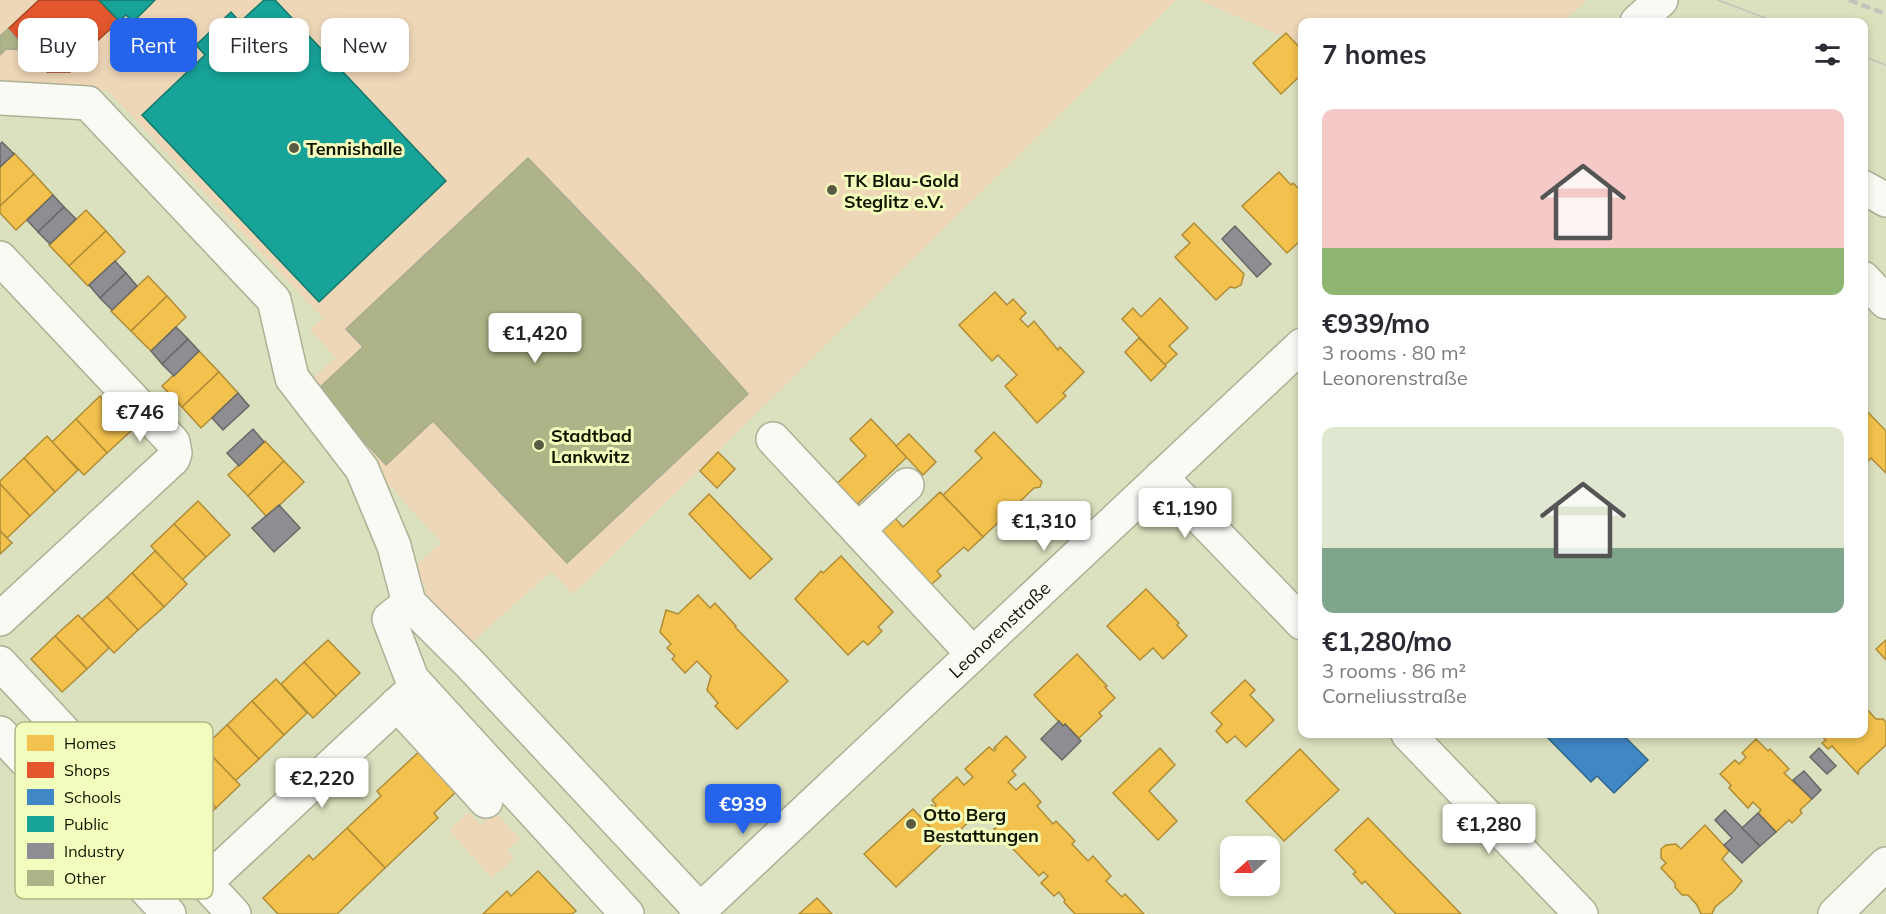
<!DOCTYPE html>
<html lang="en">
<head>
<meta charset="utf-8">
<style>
  body { margin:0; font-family:Mulish,sans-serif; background:#f2f2f3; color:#2b2b33; height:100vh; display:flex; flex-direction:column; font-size:22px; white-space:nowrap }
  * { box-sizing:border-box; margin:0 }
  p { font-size:20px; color:#7c7c81 }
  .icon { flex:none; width:33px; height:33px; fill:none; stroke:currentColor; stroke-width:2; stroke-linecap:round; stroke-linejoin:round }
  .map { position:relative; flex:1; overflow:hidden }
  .details { position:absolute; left:1298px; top:18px; width:570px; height:720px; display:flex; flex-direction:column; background:#fff; border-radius:12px; box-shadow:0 3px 9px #0003 }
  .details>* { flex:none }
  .top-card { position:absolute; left:18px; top:18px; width:570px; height:54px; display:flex; gap:12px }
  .needle { width:39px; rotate:249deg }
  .fabs { position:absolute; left:1220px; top:836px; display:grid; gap:12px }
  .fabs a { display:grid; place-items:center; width:60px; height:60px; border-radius:12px; background:#fff; box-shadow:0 3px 9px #0003; font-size:30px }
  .price { position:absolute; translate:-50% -51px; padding:0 14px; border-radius:6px; background:#fff; color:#222; font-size:20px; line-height:39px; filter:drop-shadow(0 2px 3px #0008) }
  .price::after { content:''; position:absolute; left:50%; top:36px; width:18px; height:14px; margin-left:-9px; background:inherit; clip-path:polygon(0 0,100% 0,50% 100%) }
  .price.active { background:#2563eb; color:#fff }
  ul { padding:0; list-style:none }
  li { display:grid; align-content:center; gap:12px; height:318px; padding:0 24px }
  li span { display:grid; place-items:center; height:186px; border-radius:12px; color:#555 }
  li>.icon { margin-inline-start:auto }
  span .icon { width:108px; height:108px; fill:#fffc; stroke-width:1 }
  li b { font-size:26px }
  h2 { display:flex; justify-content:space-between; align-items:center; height:72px; padding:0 24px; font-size:26px }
  .chip { padding:0 21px; border-radius:12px; background:#fff; box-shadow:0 3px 9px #0003; font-size:21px; line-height:54px }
  .chip.active { background:#2563eb; color:#fff }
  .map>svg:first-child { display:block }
  .green { fill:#eed7b7 }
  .homes { fill:#f2c14e; stroke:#af8d37; stroke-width:1.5 }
  .shops { fill:#e4572e; stroke:#a54320; stroke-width:1.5 }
  .schools { fill:#3f88c5; stroke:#32668a; stroke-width:1.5 }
  .public { fill:#17a398; stroke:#16786b; stroke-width:1.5 }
  .industry { fill:#8d8d92; stroke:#686966; stroke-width:1.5 }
  .building { fill:#afb488; stroke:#a7ab90; stroke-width:1.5 }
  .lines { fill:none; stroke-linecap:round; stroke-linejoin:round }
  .minor-casing { stroke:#acb095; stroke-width:36 }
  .major-casing { stroke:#acb095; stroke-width:36 }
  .minor { stroke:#fafaf5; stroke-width:33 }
  .major { stroke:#fafaf5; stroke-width:33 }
  .tram { stroke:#c2c3bb; stroke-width:1.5 }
  .rail { stroke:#c2c3bb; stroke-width:4.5; stroke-dasharray:9 4.5; stroke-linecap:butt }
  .poi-dot { fill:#595c43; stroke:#f2fcbd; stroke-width:2 }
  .labels { text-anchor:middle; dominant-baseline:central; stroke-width:6; stroke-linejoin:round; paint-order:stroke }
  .poi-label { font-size:18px; font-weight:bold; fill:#131501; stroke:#f2fcbd; text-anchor:start }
  .street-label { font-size:18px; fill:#131501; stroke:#f2fcbd }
  .key { fill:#f2fcbd; stroke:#afb785; stroke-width:1.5 }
  .key-label { font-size:16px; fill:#131501 }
</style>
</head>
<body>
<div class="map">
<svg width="1886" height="914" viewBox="0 0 1886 914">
  <rect width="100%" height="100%" fill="#dbe0be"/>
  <g class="green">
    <polygon points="0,0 1176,0 573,594 551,572 464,649 416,599 427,588 411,569 442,542 406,504 304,386 336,358 310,330 323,318 107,90 0,83"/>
    <polygon points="1199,0 1587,0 1563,22 1302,22 1302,45 1294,42 1286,33 1282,36"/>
    <polygon points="469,812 481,825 495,812 520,839 507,850 514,858 492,878 449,830"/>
  </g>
  <g class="homes">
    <polygon points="1286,33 1302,50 1302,74 1281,94 1253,63"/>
    <polygon points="14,153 34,174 0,206 0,167"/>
    <polygon points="1279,172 1291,185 1293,183 1302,192 1299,194 1302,197 1302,239 1287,253 1242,206"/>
    <polygon points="34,174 53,195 16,230 0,213 0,206"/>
    <polygon points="86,210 106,231 69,266 49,245"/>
    <polygon points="1194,223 1244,274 1241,285 1235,288 1230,287 1216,300 1175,257 1190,243 1182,235"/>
    <polygon points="106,231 125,252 88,286 69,266"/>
    <polygon points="148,276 167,296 131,331 111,311"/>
    <polygon points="995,292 1007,305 1013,299 1026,313 1020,319 1028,327 1034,321 1058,350 1060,347 1084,372 1063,393 1066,396 1037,423 1005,386 1017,375 998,355 992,361 959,325"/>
    <polygon points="167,296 186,317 151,351 131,331"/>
    <polygon points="1160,298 1188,328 1169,346 1177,354 1165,365 1122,319 1133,308 1141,317"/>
    <polygon points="1139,338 1166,366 1151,381 1125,352"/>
    <polygon points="199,351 219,372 182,407 162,386"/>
    <polygon points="219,372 238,393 201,428 182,407"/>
    <polygon points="100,396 132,430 107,453 76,419"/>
    <polygon points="1863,407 1886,431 1886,473 1871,458 1863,466"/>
    <polygon points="76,419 107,453 84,475 52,442"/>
    <polygon points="871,419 907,457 850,511 830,490 866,456 850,439"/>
    <polygon points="994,432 1042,482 1040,487 1034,488 983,537 943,495 982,458 975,451"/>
    <polygon points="909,434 936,462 923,475 896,446"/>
    <polygon points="47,436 78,470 55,492 24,458"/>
    <polygon points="265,441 284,461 248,496 228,475"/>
    <polygon points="718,452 735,469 717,488 700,471"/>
    <polygon points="24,458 55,492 30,516 0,484 0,481"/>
    <polygon points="284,461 304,482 267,517 248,496"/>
    <polygon points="0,484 30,516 7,538 0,531"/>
    <polygon points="940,492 983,537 968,551 964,547 937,571 941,576 925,590 875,536 895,518 903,527"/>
    <polygon points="709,494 772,559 750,579 689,514"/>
    <polygon points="198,501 230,535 206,557 174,524"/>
    <polygon points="174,524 206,557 182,580 151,546"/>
    <polygon points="0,531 12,543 0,554"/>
    <polygon points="155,551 187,584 164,607 132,573"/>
    <polygon points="841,556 893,612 878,627 882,631 868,645 863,641 848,655 795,599 821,571 823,573"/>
    <polygon points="132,573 164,607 138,630 107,597"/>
    <polygon points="1146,589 1179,623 1177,625 1187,636 1163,659 1153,648 1140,660 1107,626"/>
    <polygon points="698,595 710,608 715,603 736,626 735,627 788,681 737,729 715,706 718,703 707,690 711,676 697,661 685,673 672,659 675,656 667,648 671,644 660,632 666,610 678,614"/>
    <polygon points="107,597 138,630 114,653 82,619"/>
    <polygon points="78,615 109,648 87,669 55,636"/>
    <polygon points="55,636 87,669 62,692 31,659"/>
    <polygon points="328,640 360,673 336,696 304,662"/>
    <polygon points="1886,640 1886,660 1876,649"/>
    <polygon points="1077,654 1107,686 1105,687 1115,698 1099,713 1102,716 1079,738 1065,724 1063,726 1034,695"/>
    <polygon points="304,662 336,696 313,718 281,684"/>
    <polygon points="276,679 307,713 284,735 252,701"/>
    <polygon points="1245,680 1255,690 1250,695 1274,720 1246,747 1235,736 1227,743 1216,731 1222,724 1211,713"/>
    <polygon points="252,701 284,735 259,759 227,725"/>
    <polygon points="1863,705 1876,719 1883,719 1886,722 1886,745 1859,770 1858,774 1832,746 1828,749 1822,743 1826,740 1818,734 1863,734"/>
    <polygon points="227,725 259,759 235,781 204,747"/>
    <polygon points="1006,736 1026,757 1012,771 1016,775 1008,782 1016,790 1024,783 1041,802 1037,806 1053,824 1056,821 1075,841 1072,844 1088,861 1093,856 1111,876 1106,881 1122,897 1125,894 1144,914 1075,914 1064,902 1065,900 1059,892 1054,896 1041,883 1048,876 1043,872 1039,876 994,829 1000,824 988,812 975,823 972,819 960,830 957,827 943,840 920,817 932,805 934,807 936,805 932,800 957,777 964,785 973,777 965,769 989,747 994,751 996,749 994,748"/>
    <polygon points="1756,739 1768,751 1770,749 1789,769 1784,773 1812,799 1800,810 1802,813 1792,823 1789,820 1776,832 1758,813 1761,810 1753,802 1748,808 1729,788 1731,785 1720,774 1735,760 1739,764 1746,757 1742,753"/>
    <polygon points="423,748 460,788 434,813 438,818 385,868 347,828 381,796 377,791"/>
    <polygon points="1160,748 1175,765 1149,791 1177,821 1158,840 1113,793"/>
    <polygon points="1300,749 1339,790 1284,841 1246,801"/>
    <polygon points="208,752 240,785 216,808 184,774"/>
    <polygon points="184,774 216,808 192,831 160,797"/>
    <polygon points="913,809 944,842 896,887 864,854"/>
    <polygon points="1368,818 1461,914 1396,914 1365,881 1362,884 1353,874 1356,872 1335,850"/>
    <polygon points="1705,825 1729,851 1722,859 1742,881 1733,892 1715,907 1712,914 1701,914 1697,905 1688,895 1682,895 1675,887 1675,883 1661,868 1666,863 1661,858 1661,849 1666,845 1676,844 1681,849"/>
    <polygon points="347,828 385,868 337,914 278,914 263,898 309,855 313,860"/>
    <polygon points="538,871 576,911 572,914 483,914 507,891 511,896"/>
    <polygon points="817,898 832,914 799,914"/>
  </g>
  <polygon class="shops" points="39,0 99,0 119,21 70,66 70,72 47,72 8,29"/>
  <polygon class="schools" points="1544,734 1622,734 1648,760 1614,793 1597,776 1591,782"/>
  <g class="public">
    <polygon points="99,0 155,0 133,22 126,15 119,21"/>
    <polygon points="264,0 275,0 446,181 319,302 142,115 205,55 196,45 231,12 240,22"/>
  </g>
  <g class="industry">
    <polygon points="2,142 14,154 0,167 0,144"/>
    <polygon points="53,195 64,207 38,232 27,220"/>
    <polygon points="64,207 76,219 50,244 38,232"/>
    <polygon points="1235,226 1271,264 1257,277 1222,239"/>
    <polygon points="115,261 126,273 100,298 89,285"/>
    <polygon points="126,273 137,286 112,310 100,298"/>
    <polygon points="176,327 188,339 162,364 151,351"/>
    <polygon points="188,339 199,351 174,376 162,364"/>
    <polygon points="238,393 249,406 223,430 212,418"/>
    <polygon points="253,429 264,442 239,466 227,453"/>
    <polygon points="279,505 300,528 274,552 252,528"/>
    <polygon points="1059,721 1063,726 1065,724 1081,741 1062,760 1041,739"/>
    <polygon points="1819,748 1836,766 1827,774 1810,757"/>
    <polygon points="1804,771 1821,790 1812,799 1793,780"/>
    <polygon points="1725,810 1760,846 1742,863 1724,845 1732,838 1715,820"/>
    <polygon points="1758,813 1776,832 1760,846 1742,828"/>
  </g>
  <g class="building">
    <polygon points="8,29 27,50 6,49 0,55 0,36"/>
    <polygon points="528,158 656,291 748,394 567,563 433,421 386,465 317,390 363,347 346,329"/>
  </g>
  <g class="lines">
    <g class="minor-casing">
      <g id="minor">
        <polyline points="0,98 88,103 274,300 292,378 362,469 394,546 409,603"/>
        <polyline points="1863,187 1886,200"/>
        <polyline points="0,258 173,442 175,453 173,459 0,619"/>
        <polyline points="1863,278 1886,302"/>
        <polyline points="773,439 858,530"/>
        <polyline points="1161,477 1302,623"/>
        <polyline points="907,485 858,530 973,654"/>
        <polyline points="0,663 234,914"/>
        <polyline points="397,704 486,801"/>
        <polyline points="0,733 169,914"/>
        <polyline points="1408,734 1581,914"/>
        <polyline points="205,883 405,697"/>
        <polyline points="627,914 412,679 389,619 409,603 470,664 700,910"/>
        <polyline points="1835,914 1886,864"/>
      </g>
    </g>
    <g class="major-casing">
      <g id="major">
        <polyline points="1637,22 1661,0"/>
        <path id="s1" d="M696,914L1302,345"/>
      </g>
    </g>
    <use href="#minor" class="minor"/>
    <use href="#major" class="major"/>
    <g class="tram">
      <polyline points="1718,0 1776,22"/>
      <polyline points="1863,56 1886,65"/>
    </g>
    <polyline class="rail" points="1849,0 1886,14"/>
  </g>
  <g class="poi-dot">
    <circle cx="294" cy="148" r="6"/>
    <circle cx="832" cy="190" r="6"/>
    <circle cx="539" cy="445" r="6"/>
    <circle cx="911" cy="824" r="6"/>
  </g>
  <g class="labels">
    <g class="poi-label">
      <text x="306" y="148">Tennishalle</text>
      <text x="844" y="180">TK Blau-Gold<tspan x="844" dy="21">Steglitz e.V.</tspan></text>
      <text x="551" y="435">Stadtbad<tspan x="551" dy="21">Lankwitz</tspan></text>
      <text x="923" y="814">Otto Berg<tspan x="923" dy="21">Bestattungen</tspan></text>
    </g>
    <g class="street-label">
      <text stroke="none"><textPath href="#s1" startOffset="416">Leonorenstraße</textPath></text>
    </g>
  </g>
  <rect x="15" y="722" width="198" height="177" rx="9" class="key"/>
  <rect x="27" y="735" width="27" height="16" fill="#f2c14e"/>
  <rect x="27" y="762" width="27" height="16" fill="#e4572e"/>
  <rect x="27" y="789" width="27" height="16" fill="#3f88c5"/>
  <rect x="27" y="816" width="27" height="16" fill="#17a398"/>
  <rect x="27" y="843" width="27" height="16" fill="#8d8d92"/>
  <rect x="27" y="870" width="27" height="16" fill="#afb488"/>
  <g class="key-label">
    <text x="64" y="749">Homes</text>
    <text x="64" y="776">Shops</text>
    <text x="64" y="803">Schools</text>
    <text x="64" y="830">Public</text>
    <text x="64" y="857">Industry</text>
    <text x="64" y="884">Other</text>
  </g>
</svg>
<div class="fabs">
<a><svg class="needle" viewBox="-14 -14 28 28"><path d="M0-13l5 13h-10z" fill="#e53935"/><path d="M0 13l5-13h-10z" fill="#7c7c81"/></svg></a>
</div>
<b class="price" style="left:535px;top:364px">€1,420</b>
<b class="price" style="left:140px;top:443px">€746</b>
<b class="price" style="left:1185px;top:539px">€1,190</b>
<b class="price" style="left:1044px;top:552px">€1,310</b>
<b class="price" style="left:322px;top:809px">€2,220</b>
<b class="price active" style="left:743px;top:835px">€939</b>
<b class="price" style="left:1489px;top:855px">€1,280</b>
<div class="top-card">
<a class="chip">Buy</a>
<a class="chip active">Rent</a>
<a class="chip">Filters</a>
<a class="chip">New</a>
</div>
<section class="details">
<h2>7 homes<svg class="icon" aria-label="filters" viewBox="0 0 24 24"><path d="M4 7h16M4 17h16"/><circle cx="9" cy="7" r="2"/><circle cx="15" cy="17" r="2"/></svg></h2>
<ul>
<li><span style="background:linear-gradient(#f6c9c9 75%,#8fb573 0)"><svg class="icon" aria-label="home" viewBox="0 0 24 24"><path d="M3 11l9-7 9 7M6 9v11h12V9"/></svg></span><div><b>€939/mo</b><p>3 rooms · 80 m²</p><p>Leonorenstraße</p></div></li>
<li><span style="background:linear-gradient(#dfe7d0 65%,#7fa58c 0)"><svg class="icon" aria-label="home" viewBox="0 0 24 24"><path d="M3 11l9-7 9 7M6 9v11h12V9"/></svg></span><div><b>€1,280/mo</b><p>3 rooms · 86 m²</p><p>Corneliusstraße</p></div></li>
</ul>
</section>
</div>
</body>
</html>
